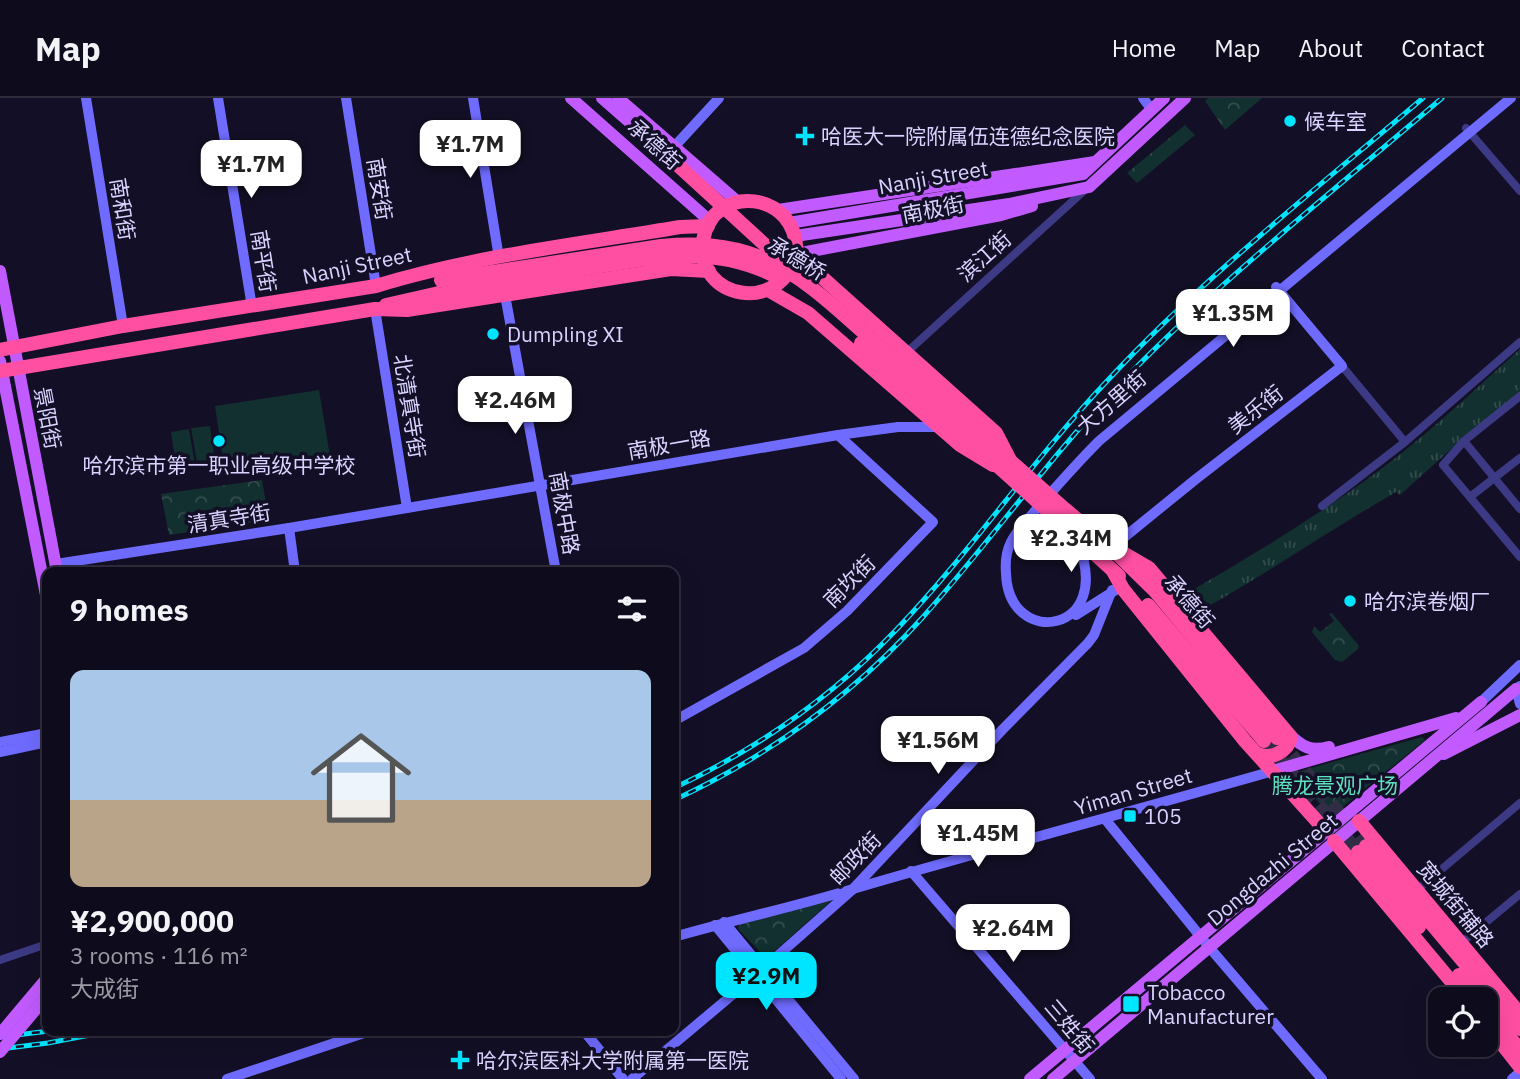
<!DOCTYPE html>
<html lang="en">
<head>
<meta charset="utf-8">
<style>
  body { margin:0; font-family:"IBM Plex Sans","Noto Sans SC",sans-serif; background:#171425; color:#f1f3f6; height:100vh; display:flex; flex-direction:column; font-size:26px; white-space:nowrap }
  * { box-sizing:border-box; margin:0 }
  p { font-size:23px; color:#9b9ba3 }
  .icon { flex:none; width:38px; height:38px; fill:none; stroke:currentColor; stroke-width:2; stroke-linecap:round; stroke-linejoin:round }
  .map { position:relative; flex:1; overflow:hidden }
  .side { position:absolute; left:42px; top:469px; width:637px; height:469px; display:flex; flex-direction:column; background:#0e0b1c; border-radius:14px; box-shadow:0 7px 28px #0002,0 0 0 2px #2e2b3b }
  .side>* { flex:none }
  .tools { position:absolute; left:1428px; top:889px; display:grid; gap:14px }
  .tools a { display:grid; place-items:center; width:70px; height:70px; border-radius:14px; background:#0e0b1c; box-shadow:0 7px 28px #0002,0 0 0 2px #2e2b3b; font-size:35px }
  .price { position:absolute; translate:-50% -60px; padding:0 16px; border-radius:14px; background:#fff; color:#222; font-size:23px; line-height:46px; filter:drop-shadow(0 2px 4px #0008) }
  .price::after { content:''; position:absolute; left:50%; top:42px; width:21px; height:16px; margin-left:-10px; background:inherit; clip-path:polygon(0 0,100% 0,50% 100%) }
  .price.on { background:#00e5ff; color:#111 }
  ul { padding:0; list-style:none }
  li { display:grid; align-content:center; gap:14px; height:371px; padding:0 28px }
  li span { display:grid; place-items:center; height:217px; border-radius:14px; color:#555 }
  li>.icon { margin-inline-start:auto }
  span .icon { width:126px; height:126px; fill:#fffc; stroke-width:1 }
  li b { font-size:30px }
  h2 { display:flex; justify-content:space-between; align-items:center; height:84px; padding:0 28px; font-size:30px }
  header { display:flex; align-items:center; gap:42px; box-sizing:border-box; height:98px; padding:0 35px; background:#0e0b1c; border-bottom:2px solid #2e2b3b }
  header strong { font-size:33px }
  nav { display:flex; gap:38px; margin-inline-start:auto; font-size:24px }
  .map>svg:first-child { display:block }
  .grass { fill:url(#grass-tufts) }
  .forest { fill:url(#forest-crowns) }
  .pitch { fill:#12302f }
  .lines { fill:none; stroke-linecap:round; stroke-linejoin:round }
  .highway-tunnel { stroke:#312d47; stroke-width:14; stroke-dasharray:14 7; stroke-linecap:butt }
  .street { stroke:#3d3a85; stroke-width:8 }
  .secondary { stroke:#6f6bff; stroke-width:10 }
  .primary { stroke:#c25bff; stroke-width:12 }
  .highway { stroke:#ff4fa3; stroke-width:14 }
  .rail-casing { stroke:#00e5ff; stroke-width:5 }
  .rail { stroke:#130f26; stroke-width:2.5; stroke-dasharray:8; stroke-linecap:butt }
  .primary-bridge { stroke:#c25bff; stroke-width:12 }
  .highway-bridge { stroke:#ff4fa3; stroke-width:14 }
  .poi-dot { fill:#00e5ff; stroke:#130f26; stroke-width:2.5 }
  .labels { text-anchor:middle; dominant-baseline:central; stroke-width:7; stroke-linejoin:round; paint-order:stroke }
  .poi-label { font-size:21px; fill:#d9d4ff; stroke:#130f26; text-anchor:start }
  .street-label { font-size:21px; fill:#d9d4ff; stroke:#130f26 }
  .park-label { font-size:21px; fill:#5fe0c0; stroke:#130f26 }
</style>
</head>
<body>
<header>
<strong>Map</strong>
<nav><a>Home</a><a>Map</a><a>About</a><a>Contact</a></nav>
</header>
<div class="map">
<svg width="1520" height="981" viewBox="0 0 1520 981">
  <defs>
    <pattern id="grass-tufts" width="24" height="20" patternUnits="userSpaceOnUse" patternTransform="scale(1.75)"><rect width="24" height="20" fill="#12302f"/><path d="M3 7l-1-3M5 7V3M7 7l1-3M15 17l-1-3M17 17v-4M19 17l1-3" fill="none" stroke="#344d4e"/></pattern>
    <pattern id="forest-crowns" width="20" height="18" patternUnits="userSpaceOnUse" patternTransform="scale(1.75)"><rect width="20" height="18" fill="#12302f"/><path d="M2 6a3 3 0 1 1 6 0M12 15a3 3 0 1 1 6 0" fill="none" stroke="#344d4e"/></pattern>
  </defs>
  <rect width="100%" height="100%" fill="#130f26"/>
  <path class="grass" d="M1520,251V294L1460,343L1400,397L1396,394C1331,431 1270,474 1205,510L1191,493C1264,450 1336,407 1403,354C1443,322 1481,286 1520,251Z"/>
  <g class="forest">
    <polygon points="1208,0 1262,0 1225,32 1205,3"/>
    <polygon points="1185,27 1195,37 1137,85 1127,75"/>
    <polygon points="262,382 269,422 169,437 161,396"/>
    <polygon points="1332,515 1359,548 1358,551 1342,564 1335,562 1312,534 1314,528 1320,534 1334,523 1329,516"/>
    <polygon points="1422,639 1425,642 1334,716 1328,715 1295,677 1296,674"/>
    <polygon points="831,803 769,858 764,858 738,831 740,826"/>
  </g>
  <g class="pitch">
    <polygon points="319,292 330,358 225,375 215,308"/>
    <polygon points="210,328 215,363 197,365 191,330"/>
    <polygon points="189,331 195,366 176,369 171,334"/>
  </g>
  <g class="lines">
    <g class="highway-tunnel">
      <polyline points="1278,641 1366,748"/>
      <polyline points="1264,643 1358,754"/>
    </g>
    <g class="street">
      <polyline points="1466,30 1520,93"/>
      <polyline points="906,255 1087,90"/>
      <polyline points="1342,268 1405,344"/>
      <polyline points="1520,298 1464,343 1443,367 1520,459"/>
      <polyline points="1464,343 1520,411"/>
      <polyline points="1470,399 1520,360"/>
      <polyline points="1322,408 1405,344 1520,244"/>
      <polyline points="1417,792 1520,705"/>
      <polyline points="1461,845 1520,796"/>
      <polyline points="0,862 47,846"/>
    </g>
    <g class="secondary">
      <polyline points="86,0 123,228"/>
      <polyline points="218,0 252,209"/>
      <polyline points="346,0 376,188"/>
      <polyline points="473,0 499,160"/>
      <polyline points="1143,0 1152,12"/>
      <polyline points="674,49 719,0"/>
      <polyline points="505,197 556,474"/>
      <polyline points="375,211 407,410"/>
      <polyline points="289,430 295,474"/>
      <path d="M1077,443C1117,536 1008,552 1006,475C1005,464 1006,454 1011,444C1016,433 1026,424 1034,414C1055,390 1076,366 1099,343L1511,0"/>
      <polyline points="1111,450 1196,381 1342,268 1276,189"/>
      <polyline points="56,466 289,430 838,337 898,329 939,329"/>
      <polyline points="1076,517 1122,488"/>
      <polyline points="1520,588 1516,591 1520,606"/>
      <polyline points="1481,604 1520,567"/>
      <polyline points="674,623 804,550 847,513 933,424 838,337"/>
      <polyline points="0,644 47,635"/>
      <polyline points="0,654 47,644"/>
      <polyline points="1105,721 1209,849 1322,981"/>
      <polyline points="911,773 1090,981"/>
      <polyline points="724,824 854,981"/>
      <polyline points="715,827 841,981"/>
      <path d="M674,839C733,822 794,809 853,791C993,750 1133,713 1273,673"/>
      <polyline points="584,933 623,981"/>
      <polyline points="227,981 370,933"/>
      <polyline points="632,981 756,877 852,792 1003,631 1088,545 1094,537 1112,492"/>
      <polyline points="1512,981 1520,974"/>
    </g>
    <g class="primary">
      <polyline points="571,0 711,124"/>
      <polyline points="602,0 658,49"/>
      <polyline points="618,0 738,104"/>
      <polyline points="778,112 1095,64"/>
      <polyline points="789,125 1083,76 1164,0"/>
      <polyline points="795,138 1009,106 1089,89 1185,0"/>
      <polyline points="796,156 1001,117 1032,108"/>
      <polyline points="0,173 57,474"/>
      <polyline points="0,263 47,502"/>
      <path d="M1289,636C1302,649 1311,654 1329,649"/>
      <polyline points="1444,656 1520,617"/>
      <polyline points="1273,673 1456,620"/>
      <polyline points="1030,981 1481,604"/>
      <polyline points="1053,981 1516,591"/>
    </g>
    <g class="highway">
      <path d="M796,156C782,217 695,202 703,143C712,83 800,93 796,156L996,335L1010,362"/>
      <polyline points="768,192 808,215 960,347 993,367"/>
      <polyline points="386,207 439,195"/>
      <path d="M0,252L123,228L376,188C474,158 579,146 680,129L708,128"/>
      <polyline points="0,273 375,211 407,212 671,171 709,173"/>
      <polyline points="1059,406 1111,450 1155,493 1277,640"/>
      <polyline points="1050,415 1119,478"/>
      <path d="M1125,456L1149,470L1291,639C1288,654 1271,662 1258,656"/>
      <polyline points="1113,473 1123,491 1245,643 1325,732"/>
      <polyline points="1148,507 1264,643"/>
      <polyline points="1359,723 1520,916"/>
      <polyline points="1334,743 1466,901"/>
      <polyline points="1366,748 1520,931"/>
      <polyline points="1358,754 1419,829"/>
      <polyline points="1459,877 1479,901"/>
      <polyline points="1486,910 1520,952"/>
      <polyline points="1486,926 1520,969"/>
    </g>
    <g class="rail-casing">
      <g id="rail">
        <path d="M674,690C757,651 833,598 896,532C972,453 1033,361 1108,282C1204,179 1316,91 1423,0"/>
        <path d="M674,702C769,658 853,597 923,519C990,444 1048,361 1118,288C1218,184 1332,94 1442,0"/>
        <polyline points="0,939 49,933"/>
        <polyline points="0,951 48,945 111,933"/>
      </g>
    </g>
    <use href="#rail" class="rail"/>
    <g class="primary-bridge">
      <polyline points="0,936 47,880"/>
      <polyline points="0,954 47,898"/>
    </g>
    <g class="highway-bridge">
      <polyline points="658,49 788,168"/>
      <path d="M441,182L661,148C695,145 727,146 760,159C807,179 845,219 883,252C942,303 1001,354 1059,406"/>
      <path d="M439,195C485,187 531,180 577,172C649,161 708,144 777,179"/>
      <polyline points="861,245 1050,415"/>
    </g>
  </g>
  <g class="poi-dot">
    <circle cx="1290" cy="23" r="7"/>
    <path d="M801.5 27.5h7v7h7v7h-7v7h-7v-7h-7v-7h7z"/>
    <circle cx="493" cy="236" r="7"/>
    <circle cx="219" cy="343" r="7"/>
    <circle cx="1350" cy="503" r="7"/>
    <rect x="1123" y="711" width="14" height="14" rx="3.5"/>
    <rect x="1122" y="897" width="18" height="18" rx="3.5"/>
    <path d="M456.5 951.5h7v7h7v7h-7v7h-7v-7h-7v-7h7z"/>
  </g>
  <g class="labels">
    <g class="poi-label">
      <text x="1304" y="23">候车室</text>
      <text x="821" y="38">哈医大一院附属伍连德纪念医院</text>
      <text x="507" y="236">Dumpling XI</text>
      <text x="219" y="367" text-anchor="middle">哈尔滨市第一职业高级中学校</text>
      <text x="1364" y="503">哈尔滨卷烟厂</text>
      <text x="1144" y="718">105</text>
      <text x="1147" y="894">Tobacco<tspan x="1147" dy="24">Manufacturer</tspan></text>
      <text x="476" y="962">哈尔滨医科大学附属第一医院</text>
    </g>
    <g class="street-label">
      <text transform="translate(655 46) rotate(42)">承德街</text>
      <text transform="translate(933 79) rotate(-10)">Nanji Street</text>
      <text transform="translate(380 91) rotate(81)">南安街</text>
      <text transform="translate(123 111) rotate(81)">南和街</text>
      <text transform="translate(933 111) rotate(-11)">南极街</text>
      <text transform="translate(984 158) rotate(-42)">滨江街</text>
      <text transform="translate(797 160) rotate(31)">承德桥</text>
      <text transform="translate(264 163) rotate(81)">南平街</text>
      <text transform="translate(357 167) rotate(-12)">Nanji Street</text>
      <text transform="translate(1111 304) rotate(-41)">大方里街</text>
      <text transform="translate(410 308) rotate(81)">北清真寺街</text>
      <text transform="translate(1255 311) rotate(-38)">美乐街</text>
      <text transform="translate(48 320) rotate(79)">景阳街</text>
      <text transform="translate(669 346) rotate(-10)">南极一路</text>
      <text transform="translate(565 415) rotate(80)">南极中路</text>
      <text transform="translate(229 420) rotate(-9)">清真寺街</text>
      <text transform="translate(849 483) rotate(-45)">南坎街</text>
      <text transform="translate(1190 503) rotate(49)">承德街</text>
      <text transform="translate(1133 693) rotate(-16)">Yiman Street</text>
      <text transform="translate(855 760) rotate(-46)">邮政街</text>
      <text transform="translate(1272 771) rotate(-40)">Dongdazhi Street</text>
      <text transform="translate(1456 806) rotate(50)">宽城街辅路</text>
      <text transform="translate(1070 928) rotate(50)">三姓街</text>
    </g>
    <g class="park-label">
      <text x="1335" y="687">腾龙景观广场</text>
    </g>
  </g>
</svg>
<div class="tools">
<a><svg class="icon" aria-label="locate" viewBox="0 0 24 24"><circle cx="12" cy="12" r="6"/><path d="M12 2v4M12 18v4M2 12h4M18 12h4"/></svg></a>
</div>
<b class="price" style="left:470px;top:82px">¥1.7M</b>
<b class="price" style="left:251px;top:102px">¥1.7M</b>
<b class="price" style="left:1233px;top:251px">¥1.35M</b>
<b class="price" style="left:515px;top:338px">¥2.46M</b>
<b class="price" style="left:1071px;top:476px">¥2.34M</b>
<b class="price" style="left:938px;top:678px">¥1.56M</b>
<b class="price" style="left:978px;top:771px">¥1.45M</b>
<b class="price" style="left:1013px;top:866px">¥2.64M</b>
<b class="price on" style="left:766px;top:914px">¥2.9M</b>
<section class="side">
<h2>9 homes<svg class="icon" aria-label="filters" viewBox="0 0 24 24"><path d="M4 7h16M4 17h16"/><circle cx="9" cy="7" r="2"/><circle cx="15" cy="17" r="2"/></svg></h2>
<ul>
<li><span style="background:linear-gradient(#a9c7e8 60%,#b9a48a 0)"><svg class="icon" aria-label="home" viewBox="0 0 24 24"><path d="M3 11l9-7 9 7M6 9v11h12V9"/></svg></span><div><b>¥2,900,000</b><p>3 rooms · 116 m²</p><p>大成街</p></div></li>
</ul>
</section>
</div>
</body>
</html>
